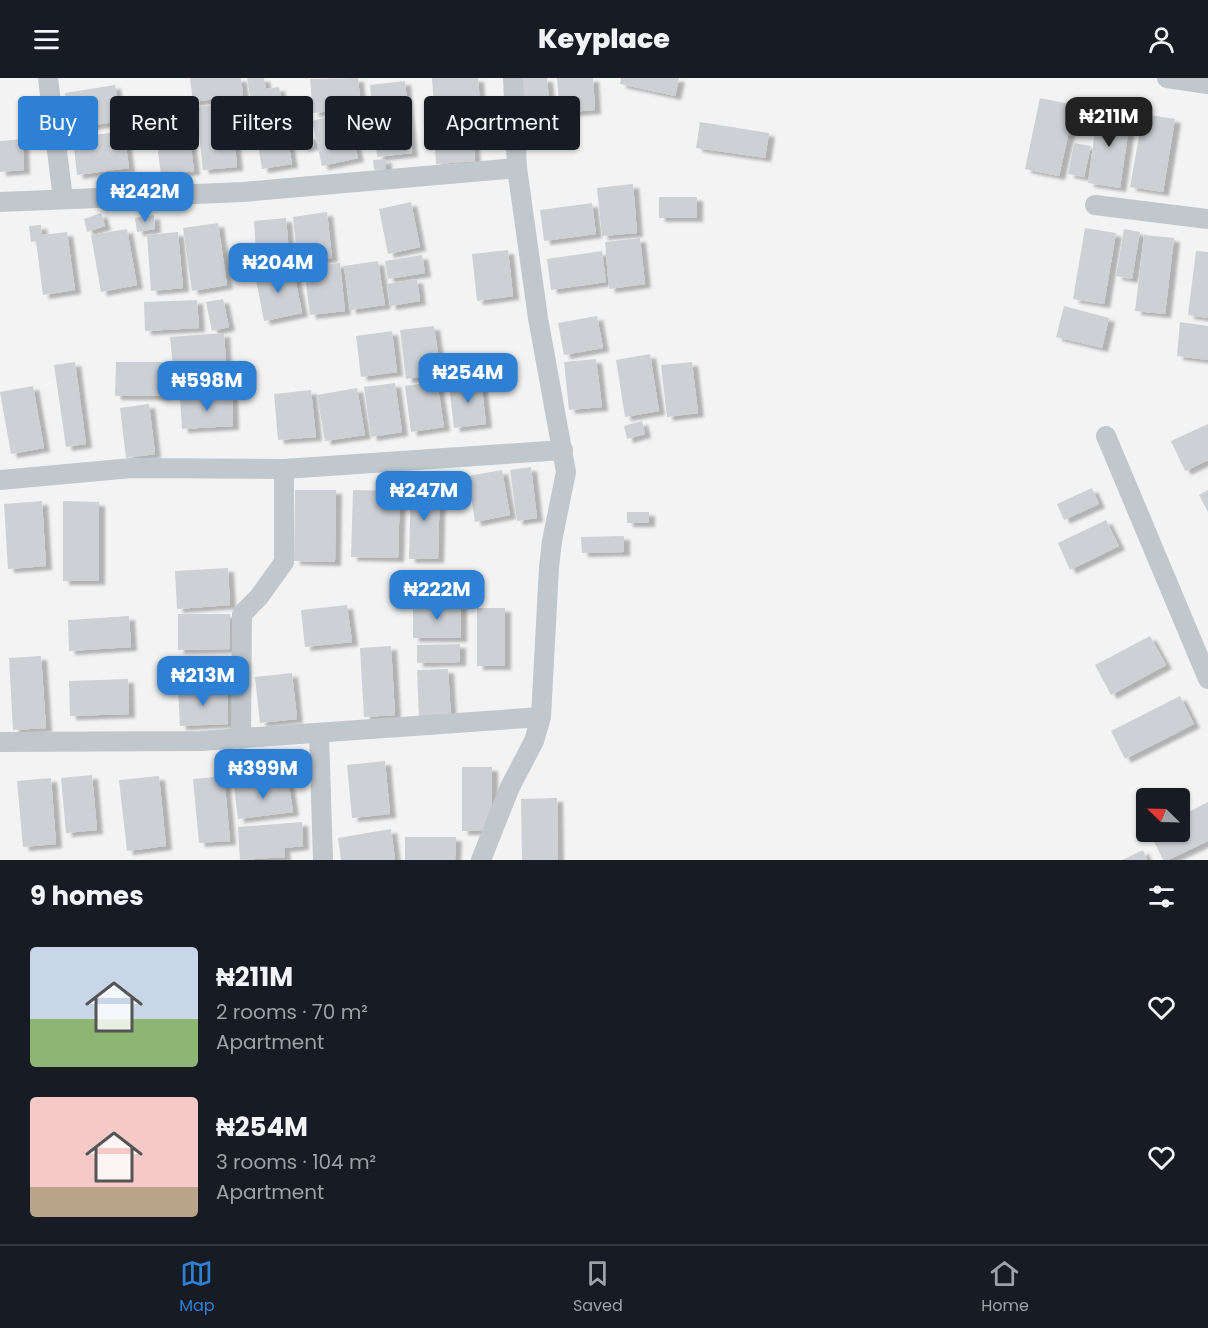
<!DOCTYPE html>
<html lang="en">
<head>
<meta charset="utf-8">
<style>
  body { margin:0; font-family:Poppins,sans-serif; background:#242831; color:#f1f3f6; height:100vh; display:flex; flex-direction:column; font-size:22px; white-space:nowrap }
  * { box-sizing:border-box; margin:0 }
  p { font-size:20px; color:#9ea1a6 }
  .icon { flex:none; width:33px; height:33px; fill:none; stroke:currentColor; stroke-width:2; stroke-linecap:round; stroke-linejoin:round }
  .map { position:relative; height:782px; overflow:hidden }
  .details { display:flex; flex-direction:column; background:#171b24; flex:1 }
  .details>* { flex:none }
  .banner { position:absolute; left:18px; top:18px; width:600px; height:54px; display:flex; gap:12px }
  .needle { width:39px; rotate:293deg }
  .fabs { position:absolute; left:1136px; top:710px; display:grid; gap:12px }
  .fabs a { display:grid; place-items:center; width:54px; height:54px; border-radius:6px; background:#171b24; box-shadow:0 2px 4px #0004; font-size:30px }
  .price { position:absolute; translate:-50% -51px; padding:0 14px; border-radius:12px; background:#2e80d4; color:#fff; font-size:20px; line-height:39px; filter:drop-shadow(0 2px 3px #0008) }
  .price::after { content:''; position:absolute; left:50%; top:36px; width:18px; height:14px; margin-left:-9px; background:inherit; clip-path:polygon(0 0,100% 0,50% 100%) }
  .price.selected { background:#222; color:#fff }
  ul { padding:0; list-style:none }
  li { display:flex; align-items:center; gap:18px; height:150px; padding:0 30px }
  li span { display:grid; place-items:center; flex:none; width:168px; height:120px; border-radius:6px; color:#555 }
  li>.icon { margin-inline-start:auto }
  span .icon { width:72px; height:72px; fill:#fffc; stroke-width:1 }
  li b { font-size:26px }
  h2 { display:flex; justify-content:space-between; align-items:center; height:72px; padding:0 30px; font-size:26px }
  .chip { padding:0 21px; border-radius:6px; background:#171b24; box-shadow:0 2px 4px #0004; font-size:21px; line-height:54px }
  .chip.selected { background:#2e80d4; color:#fff }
  header { display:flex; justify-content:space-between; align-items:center; height:78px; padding:0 30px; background:#171b24; font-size:27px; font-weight:800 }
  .dock { display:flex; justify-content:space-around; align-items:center; height:84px; border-top:2px solid #363941; background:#171b24; font-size:16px; color:#9ea1a6 }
  .dock a { display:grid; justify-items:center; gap:3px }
  .dock .selected { color:#2e80d4 }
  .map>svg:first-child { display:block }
  .building { fill:#cdd0d4; filter:url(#shadow) }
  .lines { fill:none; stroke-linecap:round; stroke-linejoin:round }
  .minor { stroke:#c0c7cd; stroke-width:20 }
</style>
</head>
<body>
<header><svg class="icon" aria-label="menu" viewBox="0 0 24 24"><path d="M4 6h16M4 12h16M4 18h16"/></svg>Keyplace<svg class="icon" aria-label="person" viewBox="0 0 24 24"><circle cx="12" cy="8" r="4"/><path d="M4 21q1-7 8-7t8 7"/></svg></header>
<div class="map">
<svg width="1208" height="782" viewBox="0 0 1208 782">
  <defs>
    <filter id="shadow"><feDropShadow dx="6" dy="4" stdDeviation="1.5" flood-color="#0004"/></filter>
  </defs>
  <rect width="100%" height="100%" fill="#f4f3f3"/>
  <g class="building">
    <polygon points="190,0 241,0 243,17 193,24"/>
    <polygon points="247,0 264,0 266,11 279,9 292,86 262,91"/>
    <polygon points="358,0 361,30 313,35 310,1"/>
    <polygon points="432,0 478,0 480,25 434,29"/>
    <polygon points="520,0 547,0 550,33 523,36"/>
    <polygon points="557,0 593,0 595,32 560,35"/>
    <polygon points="621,0 679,0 675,18 620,6"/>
    <polygon points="405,3 412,75 377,79 370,7"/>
    <polygon points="115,7 120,43 70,51 65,15"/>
    <polygon points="1040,20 1075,27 1059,98 1025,91"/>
    <polygon points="231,25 237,89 203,92 196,29"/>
    <polygon points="1098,30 1131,35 1120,110 1088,105"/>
    <polygon points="186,31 194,93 161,97 153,35"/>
    <polygon points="471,33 475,83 436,86 433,36"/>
    <polygon points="347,34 358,80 322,88 312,43"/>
    <polygon points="1143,36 1175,41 1163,114 1130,109"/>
    <polygon points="700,44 769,55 765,80 696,70"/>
    <polygon points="124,53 129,90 77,97 73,60"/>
    <polygon points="312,57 314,68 303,70 301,59"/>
    <polygon points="23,61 24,92 0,94 0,63"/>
    <polygon points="1074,65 1091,68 1084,99 1068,96"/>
    <polygon points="386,81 386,91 374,92 373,82"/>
    <polygon points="633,106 637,155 602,158 597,110"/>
    <rect x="659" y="119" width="38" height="21"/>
    <polygon points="411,124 420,169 388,176 379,131"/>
    <polygon points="592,125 596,156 544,163 540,132"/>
    <polygon points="327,134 332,180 298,185 293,139"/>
    <polygon points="101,135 105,148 87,154 84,141"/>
    <polygon points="154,137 155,151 137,154 135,140"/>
    <polygon points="286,140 290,186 257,188 254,143"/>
    <polygon points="218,145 227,207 192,213 183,150"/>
    <polygon points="41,147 42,157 67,154 75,212 43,217 36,163 31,164 29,148"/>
    <polygon points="1085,150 1116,155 1104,226 1073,221"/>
    <polygon points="127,151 137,207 101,214 91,157"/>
    <polygon points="1124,151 1140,154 1132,201 1116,198"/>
    <polygon points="178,154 183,210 151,213 147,157"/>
    <polygon points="1144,157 1174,160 1165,236 1135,233"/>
    <polygon points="640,160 645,206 609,211 605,164"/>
    <polygon points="508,172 513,218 477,223 472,176"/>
    <polygon points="602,173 606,204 551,212 547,181"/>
    <polygon points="1196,173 1208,174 1208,240 1188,237"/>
    <polygon points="422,177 425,195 388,201 385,183"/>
    <polygon points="378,183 385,227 350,232 344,188"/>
    <polygon points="340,185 345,233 310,237 304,189"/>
    <polygon points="293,189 302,235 264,243 255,197"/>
    <polygon points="417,201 420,223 390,228 387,206"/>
    <polygon points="223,221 229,249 212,253 206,224"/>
    <polygon points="197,222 199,250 145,253 144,224"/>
    <polygon points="1064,228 1109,240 1102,270 1056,259"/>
    <polygon points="597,238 603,270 564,277 558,245"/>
    <polygon points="1180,244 1208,248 1208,282 1177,278"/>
    <polygon points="434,248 441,296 406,301 400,252"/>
    <polygon points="392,253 397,294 361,299 356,258"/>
    <polygon points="224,255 226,285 173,289 170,259"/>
    <polygon points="650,276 659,333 625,339 616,282"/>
    <polygon points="596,281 602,329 569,332 564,284"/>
    <polygon points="75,284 86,366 66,369 54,287"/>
    <polygon points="116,284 165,284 165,318 115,318"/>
    <polygon points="692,284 698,335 667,339 661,287"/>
    <polygon points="233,293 237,310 225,313 222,295"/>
    <polygon points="481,302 486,346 454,350 449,307"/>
    <polygon points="437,303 444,349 411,354 405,308"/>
    <polygon points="395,305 402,354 371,359 364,309"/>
    <polygon points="33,308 44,370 11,376 0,314"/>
    <polygon points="357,310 365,357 325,363 317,317"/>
    <polygon points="311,312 316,359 278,362 274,316"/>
    <polygon points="232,317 233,348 182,351 180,320"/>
    <polygon points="149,326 155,376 126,380 120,330"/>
    <polygon points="642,343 645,356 627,361 624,348"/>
    <polygon points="1208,346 1208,382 1185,393 1171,363"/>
    <polygon points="531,389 537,440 517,443 510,392"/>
    <polygon points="502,392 510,437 475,444 468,398"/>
    <polygon points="456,398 458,414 447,415 445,399"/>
    <polygon points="411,407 440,407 438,481 409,481"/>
    <polygon points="1092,410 1099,426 1064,442 1057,426"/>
    <polygon points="295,412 336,412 335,484 294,483"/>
    <polygon points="353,412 400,413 398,480 351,479"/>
    <polygon points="1208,412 1208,434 1199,417"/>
    <polygon points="42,423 46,488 8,491 4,426"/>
    <polygon points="63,423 99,424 99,503 63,503"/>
    <rect x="627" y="434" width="22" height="11"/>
    <polygon points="1106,442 1119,468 1070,492 1058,465"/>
    <polygon points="624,458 624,474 582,475 581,459"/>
    <polygon points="228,490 230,527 177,531 175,493"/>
    <polygon points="461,525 461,560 413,560 413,526"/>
    <polygon points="347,527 352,564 305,569 301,532"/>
    <rect x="477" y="530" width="28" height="58"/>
    <polygon points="178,536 230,536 230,571 178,572"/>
    <polygon points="129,538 131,569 69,573 68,542"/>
    <polygon points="1150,558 1166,587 1111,617 1095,587"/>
    <polygon points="460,566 460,584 417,585 417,567"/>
    <polygon points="391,568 395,637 364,639 360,570"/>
    <polygon points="41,578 46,650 13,652 9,580"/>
    <polygon points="448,591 451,640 419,641 417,592"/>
    <polygon points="292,595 297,641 260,645 255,599"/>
    <polygon points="128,601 129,636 70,638 69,603"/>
    <polygon points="227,610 228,646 180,648 178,612"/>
    <polygon points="1180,618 1194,646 1125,681 1111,653"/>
    <polygon points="248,683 249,698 229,700 228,685"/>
    <polygon points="385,683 390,736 352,740 347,687"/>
    <rect x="462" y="689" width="30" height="64"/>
    <polygon points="92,697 97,752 66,755 61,700"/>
    <polygon points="159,698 166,768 127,773 119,702"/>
    <polygon points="224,698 230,763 199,765 193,701"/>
    <polygon points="51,700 56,766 23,769 17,703"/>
    <polygon points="288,702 293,734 238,741 234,709"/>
    <polygon points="557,720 558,782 522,782 521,721"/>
    <polygon points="1208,724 1208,763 1168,782 1163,782 1149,753 1179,753 1179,739"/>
    <polygon points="302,744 303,768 284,770 285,779 240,782 238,749"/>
    <polygon points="391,751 395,782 341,782 338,760"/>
    <polygon points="405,759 456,759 455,782 405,782"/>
    <polygon points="1143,772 1147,782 1122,782"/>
  </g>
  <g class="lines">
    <g class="minor">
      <polyline points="48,0 63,121"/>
      <polyline points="1167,0 1208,6"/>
      <polyline points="0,124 243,114 517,90"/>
      <polyline points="1095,127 1208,141"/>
      <polyline points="1106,358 1208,601"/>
      <polyline points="0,402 132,390 284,391 563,372"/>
      <polyline points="319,656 323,782"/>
      <polyline points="241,661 242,536 259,519 284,484 284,391"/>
      <polyline points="0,664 201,663 541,639"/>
      <polyline points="481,782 510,709 534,663 541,639 549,489 552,463 566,394 538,240 517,90 513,0"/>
    </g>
  </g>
</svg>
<div class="fabs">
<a><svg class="needle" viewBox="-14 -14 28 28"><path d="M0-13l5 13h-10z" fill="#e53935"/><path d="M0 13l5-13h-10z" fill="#9ea1a6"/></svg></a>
</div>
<b class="price selected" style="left:1109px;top:70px">₦211M</b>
<b class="price" style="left:145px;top:145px">₦242M</b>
<b class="price" style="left:278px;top:216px">₦204M</b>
<b class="price" style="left:468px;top:326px">₦254M</b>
<b class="price" style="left:207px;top:334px">₦598M</b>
<b class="price" style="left:424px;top:444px">₦247M</b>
<b class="price" style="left:437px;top:543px">₦222M</b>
<b class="price" style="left:203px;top:629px">₦213M</b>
<b class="price" style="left:263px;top:722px">₦399M</b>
<div class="banner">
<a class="chip selected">Buy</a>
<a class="chip">Rent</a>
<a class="chip">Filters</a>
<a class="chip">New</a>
<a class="chip">Apartment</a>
</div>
</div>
<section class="details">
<h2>9 homes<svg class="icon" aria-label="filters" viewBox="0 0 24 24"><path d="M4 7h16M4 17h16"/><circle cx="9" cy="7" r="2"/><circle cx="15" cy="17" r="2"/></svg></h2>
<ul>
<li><span style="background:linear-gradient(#c9d6e8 60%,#8fb573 0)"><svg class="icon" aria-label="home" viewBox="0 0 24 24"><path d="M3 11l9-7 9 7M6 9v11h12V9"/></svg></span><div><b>₦211M</b><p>2 rooms · 70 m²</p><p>Apartment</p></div><svg class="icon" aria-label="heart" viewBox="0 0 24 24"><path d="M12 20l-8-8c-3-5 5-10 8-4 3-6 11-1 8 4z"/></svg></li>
<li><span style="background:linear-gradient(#f6c9c9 75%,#b9a48a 0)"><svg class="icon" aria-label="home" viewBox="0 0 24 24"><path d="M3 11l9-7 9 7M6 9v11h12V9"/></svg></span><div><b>₦254M</b><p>3 rooms · 104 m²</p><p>Apartment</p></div><svg class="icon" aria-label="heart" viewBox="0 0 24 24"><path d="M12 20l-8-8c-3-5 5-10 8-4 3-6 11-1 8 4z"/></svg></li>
</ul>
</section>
<nav class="dock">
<a class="selected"><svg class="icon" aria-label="map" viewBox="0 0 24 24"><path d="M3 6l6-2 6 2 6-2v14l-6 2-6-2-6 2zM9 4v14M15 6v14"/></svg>Map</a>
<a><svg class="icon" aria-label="saved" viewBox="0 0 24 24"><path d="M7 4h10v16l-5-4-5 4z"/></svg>Saved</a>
<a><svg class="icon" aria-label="home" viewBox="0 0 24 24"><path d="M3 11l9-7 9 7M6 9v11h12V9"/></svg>Home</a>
</nav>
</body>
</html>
